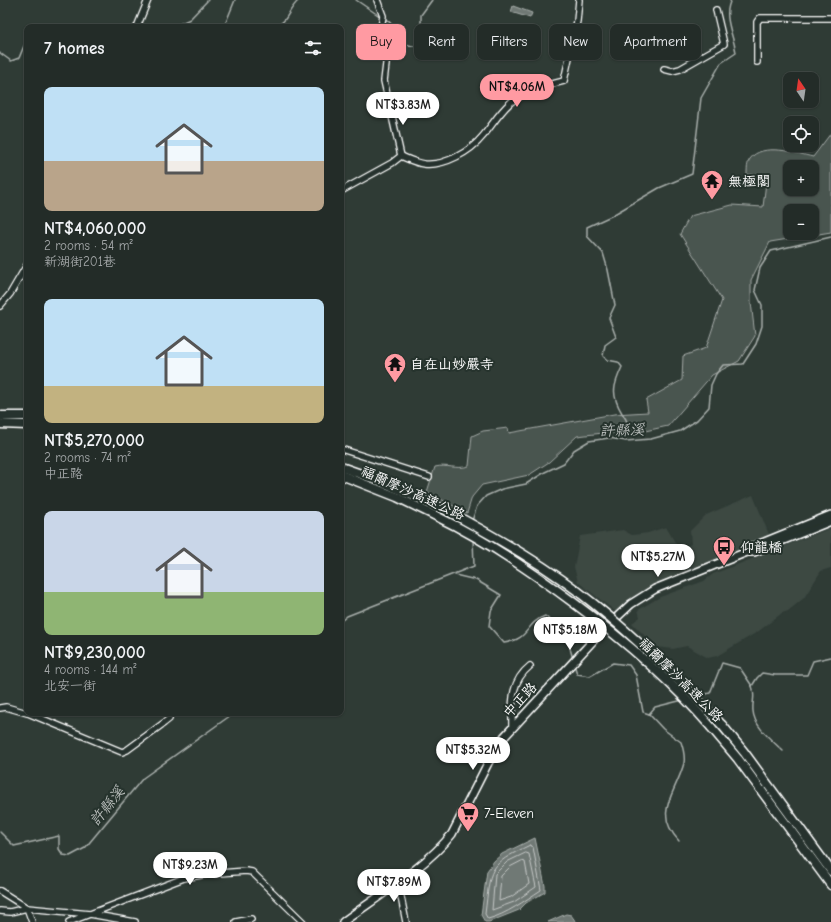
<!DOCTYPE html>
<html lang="en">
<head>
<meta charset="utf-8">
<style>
  body { margin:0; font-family:"Comic Neue","LXGW WenKai TC",sans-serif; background:#2f3834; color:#f1f3f6; height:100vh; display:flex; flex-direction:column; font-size:15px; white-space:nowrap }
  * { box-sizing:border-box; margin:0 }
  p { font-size:13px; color:#a3a7a8 }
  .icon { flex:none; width:22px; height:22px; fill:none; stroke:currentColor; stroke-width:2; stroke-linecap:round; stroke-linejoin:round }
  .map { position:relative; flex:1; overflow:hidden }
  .sheet { position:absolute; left:24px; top:24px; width:320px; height:692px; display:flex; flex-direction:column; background:#232c28; border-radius:8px; box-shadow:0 1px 3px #0004,0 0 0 1px #404845 }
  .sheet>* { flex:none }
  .hud { position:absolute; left:356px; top:24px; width:380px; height:36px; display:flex; gap:8px }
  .needle { width:26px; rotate:347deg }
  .fabs { position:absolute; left:783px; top:72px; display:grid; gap:8px }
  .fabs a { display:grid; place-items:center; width:36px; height:36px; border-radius:8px; background:#232c28; box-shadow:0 1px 3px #0004,0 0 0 1px #404845; font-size:20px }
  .price { position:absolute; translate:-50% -34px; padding:0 9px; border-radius:14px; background:#fff; color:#222; font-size:13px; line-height:26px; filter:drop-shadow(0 1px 2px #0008) }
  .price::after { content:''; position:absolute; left:50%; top:24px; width:12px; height:9px; margin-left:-6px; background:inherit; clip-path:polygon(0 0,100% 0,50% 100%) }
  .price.selected { background:#ff9aa2; color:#111 }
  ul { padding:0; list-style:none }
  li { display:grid; align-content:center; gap:8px; height:212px; padding:0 20px }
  li span { display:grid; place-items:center; height:124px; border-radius:8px; color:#555 }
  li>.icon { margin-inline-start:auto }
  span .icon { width:72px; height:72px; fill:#fffc; stroke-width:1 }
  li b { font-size:17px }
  h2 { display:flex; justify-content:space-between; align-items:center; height:48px; padding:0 20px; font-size:17px }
  .chip { padding:0 14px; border-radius:8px; background:#232c28; box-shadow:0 1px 3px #0004,0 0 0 1px #404845; font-size:14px; line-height:36px }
  .chip.selected { background:#ff9aa2; color:#111 }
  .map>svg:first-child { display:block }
  .built { fill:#3c4842 }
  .green { fill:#4a544f; stroke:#a4aaa7; fill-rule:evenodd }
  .water { fill:#707975; stroke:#a9afac }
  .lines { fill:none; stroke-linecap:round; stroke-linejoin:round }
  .shore { stroke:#c6c9c8; stroke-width:1 }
  .stream { stroke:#a9afac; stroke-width:1.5 }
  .minor-casing { stroke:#fff; stroke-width:8 }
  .major-casing { stroke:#fff; stroke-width:10 }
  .highway-casing { stroke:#fff; stroke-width:11 }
  .minor { stroke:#26332d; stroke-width:5.5 }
  .major { stroke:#26332d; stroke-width:7 }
  .highway { stroke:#26332d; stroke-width:8 }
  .highway-bridge-casing { stroke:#fff; stroke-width:11; stroke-linecap:butt }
  .highway-bridge { stroke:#26332d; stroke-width:8 }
  .labels { text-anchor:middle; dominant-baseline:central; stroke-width:4; stroke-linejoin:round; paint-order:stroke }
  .poi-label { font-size:14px; fill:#fff; stroke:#26332d; text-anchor:start }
  .street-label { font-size:14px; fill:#fff; stroke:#26332d }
  .water-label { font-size:15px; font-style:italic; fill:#b8bcba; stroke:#26332d }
</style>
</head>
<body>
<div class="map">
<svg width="831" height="922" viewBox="0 0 831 922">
  <rect width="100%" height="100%" fill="#2f3b35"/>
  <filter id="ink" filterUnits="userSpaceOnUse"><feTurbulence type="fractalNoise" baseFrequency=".025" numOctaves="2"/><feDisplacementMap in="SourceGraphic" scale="8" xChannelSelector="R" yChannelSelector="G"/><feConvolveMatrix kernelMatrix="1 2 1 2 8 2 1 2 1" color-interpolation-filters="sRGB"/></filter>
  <g filter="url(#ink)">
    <g class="built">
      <polygon points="753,495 770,537 652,586 616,612 578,582 574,567 580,536 623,530 632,535 648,533 666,527 679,549 691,544 690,531 706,515"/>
      <polygon points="831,528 831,568 821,571 804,598 788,611 782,613 759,631 717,656 708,658 687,646 673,649 656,647 632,623 640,617 638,610 660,597 704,581 713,574"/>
    </g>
    <path class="green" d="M831,133V232L770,242L751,280V302L755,336L739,361L712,375L668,426L636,433H603L577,436L549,462L529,475L482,485L472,497L467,513L427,492L435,467C447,464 456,470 469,466L472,436L483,431L508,428L509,433L614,414L648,412L646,400L682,380L683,356L706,348L722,300L680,234L690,216L732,205L763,207L767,174L747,175C747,170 747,163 750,159C762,142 796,153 813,157ZM790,167H812V189H790ZM790,211H812V233H790Z"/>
    <g class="water">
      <polygon points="513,6 532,13 530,18 511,12"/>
      <polygon points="535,838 545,886 545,892 526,903 519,910 489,922 485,922 481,915 487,871 494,861 502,854"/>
      <polygon points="566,914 571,915 576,922 548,922"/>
    </g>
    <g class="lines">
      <g class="shore">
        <path d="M530,845L533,847L541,890C524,901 507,914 488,919L485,914C491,868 486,866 530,845Z"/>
        <polygon points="526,853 529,854 536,887 514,902 492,910 495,874 507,862"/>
        <polygon points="522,861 525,862 529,884 511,897 499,901 501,876 510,867"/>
      </g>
      <g class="stream">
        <polyline points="356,0 381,17"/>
        <path d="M385,19C401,27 390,46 421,47V15L432,0"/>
        <polyline points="173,27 190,19 208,0"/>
        <polyline points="224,27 235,0"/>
        <path d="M259,27L264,24C289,30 284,13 299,0"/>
        <polyline points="0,53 11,61 19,58 24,46 27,42"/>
        <path d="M616,438L627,428C628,422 626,419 622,413C611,395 613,386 622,367L618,362L607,360L603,356L605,345L616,337L609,318L615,305L608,270L603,253L587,236V227L611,216L659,188L692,174L701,98L721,63L736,53C734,36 722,16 731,0"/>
        <polyline points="472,521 477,506 486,496 502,489 526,484 545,472 564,463 574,450 589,441 609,438 626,441 651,439 680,431 697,420 709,407 711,385 716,374 723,365 743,364 756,344 762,326 762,305 755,290 760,268 771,251 831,237"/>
        <path d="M455,575L476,580L501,595L491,611L489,626L504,643C531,639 524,624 545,616L566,634L573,659"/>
        <polyline points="341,621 347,616 474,566 473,539"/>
        <polyline points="574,664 577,674 590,676 613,663 629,665 636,675 643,712 649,714 655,707 683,700"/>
        <path d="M752,686C756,696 752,701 753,711C754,727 773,741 783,751"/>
        <polyline points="698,696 710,693 722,663 740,668 752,686 757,678 762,673 775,675 807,675 813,661 831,657"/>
        <path d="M649,714L663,729L681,742C683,748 685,757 684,763C676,794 652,812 679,841"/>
        <polyline points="0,832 14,846 59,836 59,849 63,855 70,856 85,848 143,778 234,713"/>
      </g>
      <g class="minor-casing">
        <g id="minor">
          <polyline points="137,27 148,0"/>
          <polyline points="757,62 757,22 760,18 831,18"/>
          <polyline points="664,69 672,71 680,69 724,44 716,10"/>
          <path d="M401,156C408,159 416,163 424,164C445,166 470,152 483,136C492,125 499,113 510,103C520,93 550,84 564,81L577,21L579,0"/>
          <polyline points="341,191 392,163 401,156 384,81 387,56 381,27 383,16 377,0"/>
          <polyline points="0,306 10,294 27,265"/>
          <polyline points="341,449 429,477"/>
          <polyline points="0,708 6,707 27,713"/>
          <polyline points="28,713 122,752 127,750 164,723 169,719 170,713"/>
          <path d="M512,727C512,703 510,682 530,666"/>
          <polyline points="398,882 406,922"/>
          <polyline points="0,891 27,908 32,922"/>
          <polyline points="0,911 10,912 27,908 90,914 135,922"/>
          <polyline points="69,922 184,878 207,874 246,871 252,872 256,876 303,922"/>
          <polyline points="236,922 251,919"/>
        </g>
      </g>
      <g class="major-casing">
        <g id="major">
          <polyline points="747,552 754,552 831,521"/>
          <path d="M343,922C377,897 427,866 452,834L488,763L504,737L601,632L631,604L655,589L747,552L752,547L831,515"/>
        </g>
      </g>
      <g class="highway-casing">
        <g id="highway">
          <polyline points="0,416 27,416"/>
          <polyline points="0,424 27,425"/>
          <polyline points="341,467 378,480 446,510"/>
          <polyline points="341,475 397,497 436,516"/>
          <polyline points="722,725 744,752 831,871"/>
          <polyline points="711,727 738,759 831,885"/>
        </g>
      </g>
      <use href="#minor" class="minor"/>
      <use href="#major" class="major"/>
      <use href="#highway" class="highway"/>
      <g class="highway-bridge-casing">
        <g id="highway-bridge">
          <path d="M446,510C497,538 549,567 594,604C640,641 681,683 722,725"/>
          <path d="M436,516C486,540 530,570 574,603C624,640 671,680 711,727"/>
        </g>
      </g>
      <use href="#highway-bridge" class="highway-bridge"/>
    </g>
  </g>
  <defs>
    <g id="temple-pin" transform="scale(1.15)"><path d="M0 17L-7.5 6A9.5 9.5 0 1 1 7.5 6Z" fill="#ff9aa2" stroke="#26332d"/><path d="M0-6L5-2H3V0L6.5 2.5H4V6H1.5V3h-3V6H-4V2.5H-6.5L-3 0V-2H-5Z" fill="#111"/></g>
    <g id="bus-pin" transform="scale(1.15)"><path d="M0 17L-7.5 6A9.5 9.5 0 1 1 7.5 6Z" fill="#ff9aa2" stroke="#26332d"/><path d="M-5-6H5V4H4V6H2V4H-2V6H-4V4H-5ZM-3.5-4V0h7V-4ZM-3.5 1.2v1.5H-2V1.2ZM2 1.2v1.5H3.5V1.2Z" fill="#111"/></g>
    <g id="supermarket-pin" transform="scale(1.15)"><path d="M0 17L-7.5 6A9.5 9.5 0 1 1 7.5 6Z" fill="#ff9aa2" stroke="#26332d"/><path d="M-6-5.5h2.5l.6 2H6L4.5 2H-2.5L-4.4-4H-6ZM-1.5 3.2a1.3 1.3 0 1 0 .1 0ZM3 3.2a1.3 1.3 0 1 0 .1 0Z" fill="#111"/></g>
  </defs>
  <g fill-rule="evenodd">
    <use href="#temple-pin" x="712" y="181"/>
    <use href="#temple-pin" x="395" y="364"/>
    <use href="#bus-pin" x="724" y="547"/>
    <use href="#supermarket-pin" x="468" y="813"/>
  </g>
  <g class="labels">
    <g class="poi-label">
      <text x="728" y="181">無極閣</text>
      <text x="410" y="364">自在山妙嚴寺</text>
      <text x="740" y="547">仰龍橋</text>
      <text x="484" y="813">7-Eleven</text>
    </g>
    <g class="street-label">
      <text transform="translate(413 493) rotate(24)">福爾摩沙高速公路</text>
      <text transform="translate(681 680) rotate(45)">福爾摩沙高速公路</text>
      <text transform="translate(520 700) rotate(-47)">中正路</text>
    </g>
    <g class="water-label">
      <text transform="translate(622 430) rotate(-1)">許縣溪</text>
      <text transform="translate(107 806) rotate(-51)">許縣溪</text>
    </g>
  </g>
</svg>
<div class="fabs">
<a><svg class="needle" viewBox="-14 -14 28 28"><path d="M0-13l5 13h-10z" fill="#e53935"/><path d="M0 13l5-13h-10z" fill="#a3a7a8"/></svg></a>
<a><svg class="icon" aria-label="locate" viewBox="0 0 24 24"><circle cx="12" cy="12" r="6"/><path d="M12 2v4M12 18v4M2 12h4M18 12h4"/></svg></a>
<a>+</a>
<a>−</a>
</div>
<b class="price selected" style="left:517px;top:108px">NT$4.06M</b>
<b class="price" style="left:403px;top:126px">NT$3.83M</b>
<b class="price" style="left:658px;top:578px">NT$5.27M</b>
<b class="price" style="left:570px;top:651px">NT$5.18M</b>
<b class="price" style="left:473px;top:771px">NT$5.32M</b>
<b class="price" style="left:190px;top:886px">NT$9.23M</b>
<b class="price" style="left:394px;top:903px">NT$7.89M</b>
<div class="hud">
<a class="chip selected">Buy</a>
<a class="chip">Rent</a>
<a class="chip">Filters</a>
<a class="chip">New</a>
<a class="chip">Apartment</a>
</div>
<section class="sheet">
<h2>7 homes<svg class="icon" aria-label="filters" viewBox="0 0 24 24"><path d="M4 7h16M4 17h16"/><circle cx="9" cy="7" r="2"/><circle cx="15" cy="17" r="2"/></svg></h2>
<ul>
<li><span style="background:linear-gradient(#bfe0f5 60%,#b9a48a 0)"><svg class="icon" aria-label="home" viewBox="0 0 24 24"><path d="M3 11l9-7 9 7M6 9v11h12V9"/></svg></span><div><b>NT$4,060,000</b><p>2 rooms · 54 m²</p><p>新湖街201巷</p></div></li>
<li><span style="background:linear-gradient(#bfe0f5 70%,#c2b280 0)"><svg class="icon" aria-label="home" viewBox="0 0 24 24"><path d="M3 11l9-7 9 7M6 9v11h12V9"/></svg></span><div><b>NT$5,270,000</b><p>2 rooms · 74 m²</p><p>中正路</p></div></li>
<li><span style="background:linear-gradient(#c9d6e8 65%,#8fb573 0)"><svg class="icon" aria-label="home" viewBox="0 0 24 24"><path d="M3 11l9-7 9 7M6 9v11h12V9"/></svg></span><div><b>NT$9,230,000</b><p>4 rooms · 144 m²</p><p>北安一街</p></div></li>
</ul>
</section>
</div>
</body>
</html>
